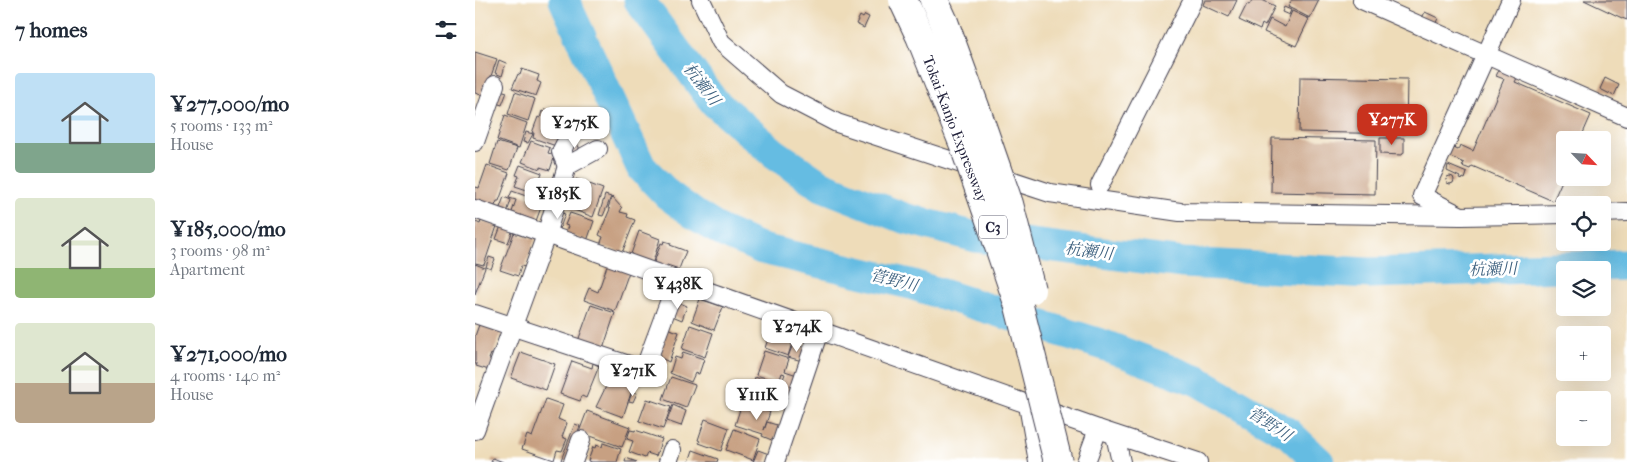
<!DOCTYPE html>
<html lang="en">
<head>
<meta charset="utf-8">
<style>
  body { margin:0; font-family:"IM FELL French Canon","Noto Serif JP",serif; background:#f6f6f7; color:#1f2937; height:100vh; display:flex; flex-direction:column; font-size:19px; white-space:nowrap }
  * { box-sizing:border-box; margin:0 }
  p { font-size:16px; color:#747a83 }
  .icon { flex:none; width:28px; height:28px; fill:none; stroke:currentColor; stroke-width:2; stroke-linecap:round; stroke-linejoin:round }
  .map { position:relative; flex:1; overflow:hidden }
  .drawer { display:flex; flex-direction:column; background:#fff; width:475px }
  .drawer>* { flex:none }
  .needle { width:32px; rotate:115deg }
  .controls { position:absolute; left:1081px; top:131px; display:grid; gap:10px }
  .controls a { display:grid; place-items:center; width:55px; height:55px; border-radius:5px; background:#fff; box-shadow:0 5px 20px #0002; font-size:25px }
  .price { position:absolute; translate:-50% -42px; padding:0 11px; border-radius:10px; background:#fff; color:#222; font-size:16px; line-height:32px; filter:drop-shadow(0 1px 2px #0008) }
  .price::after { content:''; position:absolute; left:50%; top:30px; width:15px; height:11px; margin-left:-8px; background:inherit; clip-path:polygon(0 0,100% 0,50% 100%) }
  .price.on { background:#c8321e; color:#fff }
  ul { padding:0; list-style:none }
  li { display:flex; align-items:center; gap:15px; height:125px; padding:0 15px }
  li span { display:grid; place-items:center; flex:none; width:140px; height:100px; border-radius:5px; color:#555 }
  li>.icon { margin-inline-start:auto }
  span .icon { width:60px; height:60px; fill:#fffc; stroke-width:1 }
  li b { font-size:21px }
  h2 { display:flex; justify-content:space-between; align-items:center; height:60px; padding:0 15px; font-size:21px }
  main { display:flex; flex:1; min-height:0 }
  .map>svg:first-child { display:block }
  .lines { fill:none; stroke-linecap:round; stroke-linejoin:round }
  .river { stroke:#65bce2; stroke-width:31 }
  .building { fill:#c7a082 }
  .minor-casing { stroke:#413e4e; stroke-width:20 }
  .minor { stroke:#fff; stroke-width:18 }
  .motorway-bridge-casing { stroke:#413e4e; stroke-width:30; stroke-linecap:butt }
  .motorway-bridge { stroke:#fff; stroke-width:28 }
  .labels { text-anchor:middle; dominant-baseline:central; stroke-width:5; stroke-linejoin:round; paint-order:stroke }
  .shield { fill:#fff; stroke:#646476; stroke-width:1 }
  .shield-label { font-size:14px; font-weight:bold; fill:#22223b }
  .street-label { font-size:15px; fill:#22223b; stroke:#fff }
  .water-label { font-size:16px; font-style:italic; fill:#3d607e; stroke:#fff }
</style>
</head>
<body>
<main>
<section class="drawer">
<h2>7 homes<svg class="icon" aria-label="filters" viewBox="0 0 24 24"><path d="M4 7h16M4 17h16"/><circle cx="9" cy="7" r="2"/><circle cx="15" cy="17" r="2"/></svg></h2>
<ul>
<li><span style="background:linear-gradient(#bfe0f5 70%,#7fa58c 0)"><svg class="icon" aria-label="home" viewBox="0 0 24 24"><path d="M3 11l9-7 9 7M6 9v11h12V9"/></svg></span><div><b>¥277,000/mo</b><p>5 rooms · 133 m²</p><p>House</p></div></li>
<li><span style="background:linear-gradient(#dfe7d0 70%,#8fb573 0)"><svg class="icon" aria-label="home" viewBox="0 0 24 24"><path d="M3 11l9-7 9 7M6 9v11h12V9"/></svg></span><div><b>¥185,000/mo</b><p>3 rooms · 98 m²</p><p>Apartment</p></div></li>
<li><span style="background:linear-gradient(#dfe7d0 60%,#b9a48a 0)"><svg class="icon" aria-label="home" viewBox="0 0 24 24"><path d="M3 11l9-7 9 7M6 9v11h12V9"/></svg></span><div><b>¥271,000/mo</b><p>4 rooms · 140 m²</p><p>House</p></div></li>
</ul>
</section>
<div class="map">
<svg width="1152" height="462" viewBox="0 0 1152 462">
  <rect width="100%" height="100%" fill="#fff"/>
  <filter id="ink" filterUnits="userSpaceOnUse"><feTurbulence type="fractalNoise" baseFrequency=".02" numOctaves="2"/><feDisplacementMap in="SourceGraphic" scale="10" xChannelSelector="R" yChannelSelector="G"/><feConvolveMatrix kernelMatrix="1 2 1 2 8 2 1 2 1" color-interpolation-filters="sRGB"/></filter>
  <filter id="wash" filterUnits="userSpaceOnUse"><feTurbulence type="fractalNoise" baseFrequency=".0096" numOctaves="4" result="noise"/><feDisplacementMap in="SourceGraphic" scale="20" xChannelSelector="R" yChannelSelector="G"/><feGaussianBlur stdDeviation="1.12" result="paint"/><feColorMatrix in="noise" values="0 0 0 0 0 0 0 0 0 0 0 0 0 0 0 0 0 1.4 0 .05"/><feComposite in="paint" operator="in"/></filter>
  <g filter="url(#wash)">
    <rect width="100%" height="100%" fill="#eedcb9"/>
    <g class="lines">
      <g class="river">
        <polyline points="89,0 166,167 192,194 219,214 246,231 287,249 435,284 629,345 723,381 813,433 844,462"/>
        <polyline points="164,0 238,101 299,153 347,186 429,218 501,237 708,263 894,273 1152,265"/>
      </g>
    </g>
    <g id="blocks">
      <g class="building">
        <polygon points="730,0 762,0 754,17 728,5"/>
        <polygon points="777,0 787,0 800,6 790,26 787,24 785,30 764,20 772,4 774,5"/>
        <polygon points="817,0 844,0 835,18 813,7"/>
        <polygon points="1109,0 1152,0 1152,20 1147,18"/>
        <polygon points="809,7 816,10 814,15 807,12"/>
        <polygon points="817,11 834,19 821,46 789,32 795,19 810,27"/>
        <polygon points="950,12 963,18 961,23 947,18"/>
        <polygon points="390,15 394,17 389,28 381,24 385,16 388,18"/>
        <polygon points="0,52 22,59 9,96 0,93"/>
        <polygon points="24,60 31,63 27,76 20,73"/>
        <polygon points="1025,68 1043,76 1040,82 1116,115 1105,140 1090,140 1090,174 1078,201 997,166 995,169 987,166 989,163 971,155 974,146 983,150 985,145 998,151 1029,79 1021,76"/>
        <polygon points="47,69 64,75 62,81 66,83 61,96 37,88 43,74 45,75"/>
        <polygon points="825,77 932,79 931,134 824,132"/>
        <polygon points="1130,78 1144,85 1139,96 1125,89"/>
        <polygon points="25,90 32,92 27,105 21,103"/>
        <polygon points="40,92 60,99 53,121 33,114"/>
        <polygon points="70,109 78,112 77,115 80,116 78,120 85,122 83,127 88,129 86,134 89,134 84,147 58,138 59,133 57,133 63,117 65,118 67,111 69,112"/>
        <polygon points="30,115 52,123 44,148 22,140"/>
        <polygon points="51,132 58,134 53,143 48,142"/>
        <polygon points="797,138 901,140 900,194 796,192"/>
        <polygon points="905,138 929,138 929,152 927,155 905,154"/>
        <polygon points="56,141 75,148 73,153 80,155 75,170 65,167 65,169 47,162"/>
        <polygon points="22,142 42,148 34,170 15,164"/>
        <polygon points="102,143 106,152 99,156 95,146"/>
        <polygon points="12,165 34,173 24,201 22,201 19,208 0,201 0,190 1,187 4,188"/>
        <polygon points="45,165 67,173 65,178 73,181 67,195 40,186 44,176 41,175"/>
        <polygon points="973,165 992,173 990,179 988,178 987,180 984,179 985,177 972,171"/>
        <circle cx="975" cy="180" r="4"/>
        <polygon points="101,179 128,189 118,217 94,208 96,202 94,201"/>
        <polygon points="37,191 68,202 61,221 37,212 41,200 34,198"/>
        <polygon points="130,195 136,197 128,216 124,215"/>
        <polygon points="29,197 36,200 32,213 24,210"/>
        <polygon points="137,197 147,208 145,212 153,214 152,217 160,220 147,253 125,245 128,237 124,235 135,209 133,208"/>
        <polygon points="81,211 90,214 85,228 76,225"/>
        <polygon points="95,213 119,221 112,241 90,234 93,226 90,225"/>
        <polygon points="6,221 22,226 9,265 0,263 0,224 1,222 5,224"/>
        <polygon points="26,226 38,230 33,243 21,239"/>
        <polygon points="164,231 185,239 177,265 155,257"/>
        <polygon points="39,233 60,239 50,267 46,266 43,276 25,270"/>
        <polygon points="189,241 196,243 195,245 211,251 204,269 192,265 190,269 178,265 186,243 188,244"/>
        <polygon points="14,257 20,259 16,269 11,267"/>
        <polygon points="133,263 154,272 140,311 109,300 114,288 123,292"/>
        <polygon points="0,264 10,268 0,294"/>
        <polygon points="225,299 248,307 239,330 217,321"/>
        <polygon points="200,301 212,306 207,320 195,315"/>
        <polygon points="116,305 140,313 128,349 103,341"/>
        <polygon points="5,322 27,330 18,355 16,354 14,359 18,360 14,370 1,366 2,364 0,364 0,336"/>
        <polygon points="298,324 321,331 313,356 290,348"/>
        <polygon points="215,325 238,333 230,357 207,349"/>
        <polygon points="191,328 204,332 194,362 182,356"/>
        <polygon points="318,344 331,348 327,361 313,357"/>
        <polygon points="289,351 314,359 310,371 322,375 315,396 303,392 310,374 307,373 304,382 281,375"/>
        <polygon points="46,352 80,364 71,390 36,378"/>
        <polygon points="208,352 229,359 224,374 220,373 216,382 195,373 200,357 206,359"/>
        <polygon points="97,361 117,368 118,363 124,366 111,398 107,396 105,401 85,394"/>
        <polygon points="139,370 161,378 148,417 121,407"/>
        <polygon points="196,377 220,385 211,408 188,399"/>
        <polygon points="280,377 301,384 299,389 303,392 299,403 292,400 290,407 270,400 275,384 278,385"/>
        <polygon points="157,392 162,393 158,402 154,401"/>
        <polygon points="71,399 88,405 83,419 92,423 87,437 92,439 87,451 82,450 79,460 47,449 52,435 57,437"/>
        <polygon points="172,399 196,407 188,429 164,421"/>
        <polygon points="267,403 295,412 289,430 292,422 305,426 299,441 287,436 288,434 260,425"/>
        <polygon points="198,405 211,411 206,426 192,421"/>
        <polygon points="112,411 155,427 147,447 104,432"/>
        <polygon points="230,419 254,428 246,451 224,443 225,441 223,440"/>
        <polygon points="100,424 105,426 92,462 86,460"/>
        <polygon points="259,429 285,439 278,460 251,450"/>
        <polygon points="155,430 160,431 160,430 187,439 181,456 172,453 170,458 154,452 158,441 152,439"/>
        <polygon points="128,443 146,449 142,462 116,462 113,461 118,447 120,448 121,445 127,447"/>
        <polygon points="218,450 243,459 242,462 214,462"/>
        <polygon points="283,450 294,454 291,462 278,462"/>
        <polygon points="18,458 28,462 16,462"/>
        <polygon points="151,458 162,462 150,462"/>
      </g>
    </g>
  </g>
  <g filter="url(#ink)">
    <use href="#blocks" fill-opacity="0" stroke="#413e4e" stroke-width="1"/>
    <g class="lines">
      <g class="minor-casing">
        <g id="minor">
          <polyline points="226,0 246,42 306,94 362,123 575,193 705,212 986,216"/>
          <polyline points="887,0 1152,117"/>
          <polyline points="1036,0 947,196 986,216 1090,214"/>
          <polyline points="0,142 20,85"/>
          <polyline points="90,144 86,152 92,166"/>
          <polyline points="625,185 718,0"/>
          <polyline points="0,209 623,429 723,462"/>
          <polyline points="1128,213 1152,212"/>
          <polyline points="0,314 169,370 202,281"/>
          <polyline points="553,405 563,462"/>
          <polyline points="0,430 71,235 92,166 123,149"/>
          <polyline points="640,435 646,462"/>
          <polyline points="98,462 106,440"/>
          <polyline points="193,462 197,450"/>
          <polyline points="300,462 344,331"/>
          <polyline points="611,462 623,429"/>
        </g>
      </g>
      <use href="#minor" class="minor"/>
      <g class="motorway-bridge-casing">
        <g id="motorway-bridge">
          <polyline points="428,0 445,36 488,143 517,226 544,306 583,462"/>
          <polyline points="459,0 469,22 503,115 534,204 556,290"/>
        </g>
      </g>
      <use href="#motorway-bridge" class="motorway-bridge"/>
    </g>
  </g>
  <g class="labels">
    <rect class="shield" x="504" y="215.5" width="28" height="23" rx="4"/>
    <g class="shield-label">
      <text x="518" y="227">C3</text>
    </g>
    <g class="street-label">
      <text transform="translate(480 129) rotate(69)">Tokai-Kanjo Expressway</text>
    </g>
    <g class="water-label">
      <text transform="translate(227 84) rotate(52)">杭瀬川</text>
      <text transform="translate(614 251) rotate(7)">杭瀬川</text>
      <text transform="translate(1018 269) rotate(-2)">杭瀬川</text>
      <text transform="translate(419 280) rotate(14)">菅野川</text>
      <text transform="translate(795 424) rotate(33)">菅野川</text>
    </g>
  </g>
</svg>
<div class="controls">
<a><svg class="needle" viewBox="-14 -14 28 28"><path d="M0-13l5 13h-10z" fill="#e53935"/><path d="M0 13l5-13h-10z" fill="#747a83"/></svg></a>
<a><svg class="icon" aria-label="locate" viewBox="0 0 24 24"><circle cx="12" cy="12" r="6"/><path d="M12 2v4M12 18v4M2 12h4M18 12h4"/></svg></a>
<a><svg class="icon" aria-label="layers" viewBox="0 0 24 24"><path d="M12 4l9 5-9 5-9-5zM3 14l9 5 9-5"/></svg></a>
<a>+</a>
<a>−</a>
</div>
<b class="price on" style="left:917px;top:146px">¥277K</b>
<b class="price" style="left:100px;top:149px">¥275K</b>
<b class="price" style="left:83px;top:220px">¥185K</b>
<b class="price" style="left:203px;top:310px">¥438K</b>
<b class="price" style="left:322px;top:353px">¥274K</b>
<b class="price" style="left:158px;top:397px">¥271K</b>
<b class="price" style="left:282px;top:421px">¥111K</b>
</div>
</main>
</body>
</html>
